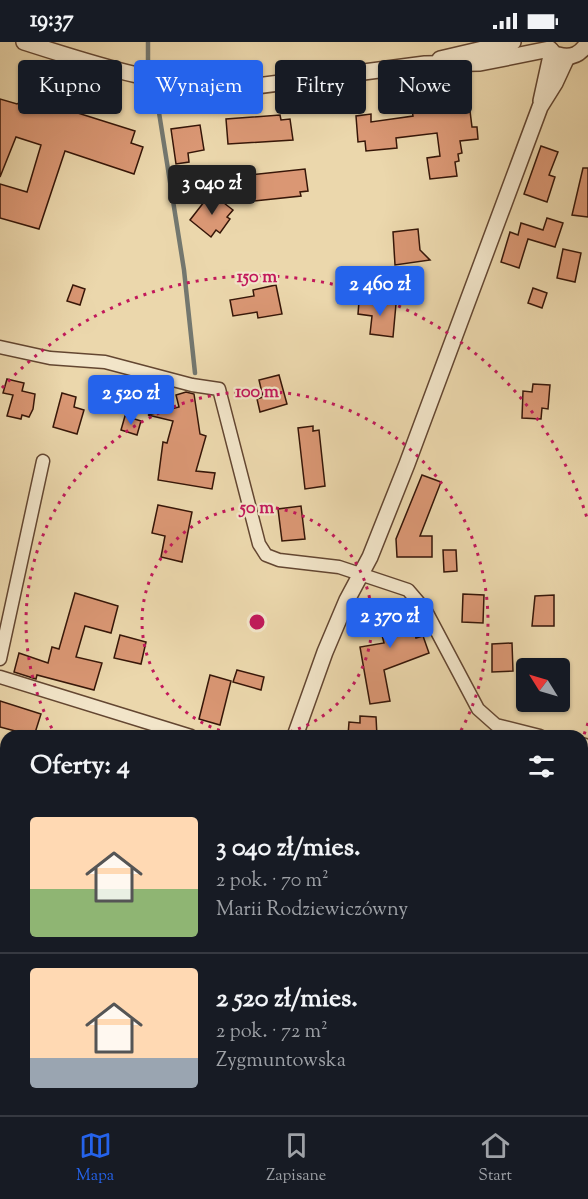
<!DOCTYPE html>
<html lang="pl">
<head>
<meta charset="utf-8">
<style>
  body { margin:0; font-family:"Sorts Mill Goudy",serif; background:#242831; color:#f1f3f6; height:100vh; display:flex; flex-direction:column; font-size:22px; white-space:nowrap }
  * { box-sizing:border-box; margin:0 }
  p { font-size:20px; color:#9ea1a6 }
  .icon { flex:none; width:33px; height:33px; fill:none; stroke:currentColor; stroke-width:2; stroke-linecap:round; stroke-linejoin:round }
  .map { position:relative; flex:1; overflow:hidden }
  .drawer { position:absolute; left:0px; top:688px; width:588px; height:386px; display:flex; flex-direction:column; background:#171b24; border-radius:18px 18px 0 0; box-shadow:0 2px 4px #0004 }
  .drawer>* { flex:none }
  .top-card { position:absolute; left:18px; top:18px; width:552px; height:54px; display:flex; gap:12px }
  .needle { width:39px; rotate:307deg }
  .tools { position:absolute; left:516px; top:616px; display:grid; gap:12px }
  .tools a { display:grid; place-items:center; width:54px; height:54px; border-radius:6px; background:#171b24; box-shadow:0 2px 4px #0004; font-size:30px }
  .price { position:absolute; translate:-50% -51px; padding:0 14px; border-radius:6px; background:#2563eb; color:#fff; font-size:20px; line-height:39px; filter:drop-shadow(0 2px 3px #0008) }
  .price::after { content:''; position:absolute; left:50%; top:36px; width:18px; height:14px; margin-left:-9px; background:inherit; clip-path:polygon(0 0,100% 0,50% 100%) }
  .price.current { background:#222; color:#fff }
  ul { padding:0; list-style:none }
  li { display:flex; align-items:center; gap:18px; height:150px; padding:0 30px }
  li+li { border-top:2px solid #363941 }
  li span { display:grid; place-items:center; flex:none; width:168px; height:120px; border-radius:6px; color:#555 }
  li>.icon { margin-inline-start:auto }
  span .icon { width:72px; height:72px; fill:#fffc; stroke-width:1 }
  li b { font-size:26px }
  h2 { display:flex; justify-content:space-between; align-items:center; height:72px; padding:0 30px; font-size:26px }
  .pill { padding:0 21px; border-radius:6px; background:#171b24; box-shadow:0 2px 4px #0004; font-size:21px; line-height:54px }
  .pill.current { background:#2563eb; color:#fff }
  .status { display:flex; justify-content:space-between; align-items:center; height:42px; padding:0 30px; background:#171b24; direction:ltr }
  .status svg { height:16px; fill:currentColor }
  .dock { display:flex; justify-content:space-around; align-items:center; height:84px; border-top:2px solid #363941; background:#171b24; font-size:16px; color:#9ea1a6 }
  .dock a { display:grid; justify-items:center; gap:3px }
  .dock .current { color:#2563eb }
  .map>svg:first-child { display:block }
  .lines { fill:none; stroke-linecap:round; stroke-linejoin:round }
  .stream { stroke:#73776f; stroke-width:4.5 }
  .building { fill:#da9774; stroke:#361608; stroke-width:1.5 }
  .minor-casing { stroke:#634631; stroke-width:15 }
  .tertiary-casing { stroke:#634631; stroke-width:18 }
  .minor { stroke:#f2e5c9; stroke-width:12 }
  .tertiary { stroke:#f2e5c9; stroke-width:15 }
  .ring { fill:none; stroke:#c2185b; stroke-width:3; stroke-dasharray:3 6 }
  .centre { fill:#c2185b; stroke:#f2e5c9; stroke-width:3 }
  .ring-label { font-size:18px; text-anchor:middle; font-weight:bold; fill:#c2185b; stroke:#f2e5c9; stroke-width:4.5; stroke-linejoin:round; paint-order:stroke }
</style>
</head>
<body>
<div class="status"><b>19:37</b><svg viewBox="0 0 49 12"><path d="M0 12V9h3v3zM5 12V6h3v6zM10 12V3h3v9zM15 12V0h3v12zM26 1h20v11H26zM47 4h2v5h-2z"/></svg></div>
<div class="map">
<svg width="588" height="1073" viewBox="0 0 588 1073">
  <rect width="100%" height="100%" fill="#ebd7ac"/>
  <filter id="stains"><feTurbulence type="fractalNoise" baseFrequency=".00333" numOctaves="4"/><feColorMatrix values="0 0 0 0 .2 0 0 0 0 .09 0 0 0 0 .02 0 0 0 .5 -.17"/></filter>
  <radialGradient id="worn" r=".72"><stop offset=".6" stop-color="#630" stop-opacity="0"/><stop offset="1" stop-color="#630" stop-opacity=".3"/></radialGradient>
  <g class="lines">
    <g class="stream">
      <polyline points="148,0 148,20"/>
      <polyline points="157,58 184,228 195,331"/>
    </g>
  </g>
  <g class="building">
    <polygon points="27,55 135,89 131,101 143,105 134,132 65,109 39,187 0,176 0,142 27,150 41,103 16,95 0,135 0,57 17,62"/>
    <polygon points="469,61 472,85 477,85 478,97 460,99 462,111 458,112 459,119 455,120 457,134 430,137 427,116 440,114 437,91 396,96 397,106 366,109 365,99 358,100 356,74 371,72 371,80 413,74 412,68"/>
    <polygon points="280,73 281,78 290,77 293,98 228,102 226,77"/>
    <polygon points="200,83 204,108 188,111 189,120 176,122 171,87"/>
    <polygon points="541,104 558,110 549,133 555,135 547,160 524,152"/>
    <polygon points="583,126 588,126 588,175 572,173"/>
    <polygon points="305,127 308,149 300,150 301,154 244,160 241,134"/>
    <polygon points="211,151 233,168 227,175 230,177 220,191 216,188 211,195 190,178"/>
    <polygon points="547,176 563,181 555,205 528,197 519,226 501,220 510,190 518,193 521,181 543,188"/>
    <polygon points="418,187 420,208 430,218 395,223 393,190"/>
    <polygon points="563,207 581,211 575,240 557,236"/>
    <polygon points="73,243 85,247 80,263 67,259"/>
    <polygon points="276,243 282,272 258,276 257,270 233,274 230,258 254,254 253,248"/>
    <polygon points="533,246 547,251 542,266 528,261"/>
    <polygon points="359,259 396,262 393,295 370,292 372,274 358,272"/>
    <polygon points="279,333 287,362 260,370 257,357 263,355 259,338"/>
    <polygon points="7,337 24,341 22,349 35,352 33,367 29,375 22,373 21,377 7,374 13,353 3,351"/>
    <polygon points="533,342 550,343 548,367 542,366 541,377 522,376 523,349 532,350"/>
    <polygon points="186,350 194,352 200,392 206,394 196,429 215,431 212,447 158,438 163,400 167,401 173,379 148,373 179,365 176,353"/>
    <polygon points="62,351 76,355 74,365 84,368 77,392 53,385"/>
    <polygon points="125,374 141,379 137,393 121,388"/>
    <polygon points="313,384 313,389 319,388 325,444 305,447 298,386"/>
    <polygon points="422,433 441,440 420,494 432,494 432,515 397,515 396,497"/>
    <polygon points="158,463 192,470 182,520 161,515 165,494 152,491"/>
    <polygon points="301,464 305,497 282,499 278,467"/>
    <polygon points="443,508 456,508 457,529 444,530"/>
    <polygon points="75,551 118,564 111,591 85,584 76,615 102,621 94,648 37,633 36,637 14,630 19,611 48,621 52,605 59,607"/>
    <polygon points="463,552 484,553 483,581 462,580"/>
    <polygon points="554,553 554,584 532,584 535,554"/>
    <polygon points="406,559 416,596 423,594 429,611 384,628 390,659 370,662 360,605 384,601 375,566"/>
    <polygon points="120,593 146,600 141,622 114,616"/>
    <polygon points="512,601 513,629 492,630 492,602"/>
    <polygon points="237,628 264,635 261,648 233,640"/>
    <polygon points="210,633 231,639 220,683 199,677"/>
    <polygon points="0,659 41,672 34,694 0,685"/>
    <polygon points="360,674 376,675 377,694 348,694 349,680 360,681"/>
  </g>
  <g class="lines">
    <g class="minor-casing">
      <g id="minor">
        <polyline points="0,305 50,316 105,320 192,343 219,347 259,502 266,513 279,518 339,525 408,548 426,569 478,667 496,683 540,694"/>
        <polyline points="0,617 43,419"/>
        <polyline points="0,635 191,694"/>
        <polyline points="582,702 588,704"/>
        <polyline points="562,1068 562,1073"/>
      </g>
    </g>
    <g class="tertiary-casing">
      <g id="tertiary">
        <path d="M24,0C96,23 165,46 241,46L425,22L480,21L550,7"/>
        <path d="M558,13C572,17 581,12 588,0"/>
        <polyline points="440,17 513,0"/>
        <polyline points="541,59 552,9"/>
        <polyline points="295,694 325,610 347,558 370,515 407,422 540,65 555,41 567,15"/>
        <polyline points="219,1073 220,1068"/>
      </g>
    </g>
    <use href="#minor" class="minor"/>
    <use href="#tertiary" class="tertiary"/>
  </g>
  <g class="ring">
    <path d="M246 694A115 115 0 1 1 268 694"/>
    <path d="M56 694A231 231 0 1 1 458 694"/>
    <path d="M588 681A346 346 0 0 1 582 698M2 346A346 346 0 0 1 588 479"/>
  </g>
  <circle cx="257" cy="580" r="9" class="centre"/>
  <g class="ring-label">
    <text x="257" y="240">150 m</text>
    <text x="257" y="355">100 m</text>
    <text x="257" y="471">50 m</text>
  </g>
  <rect width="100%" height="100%" filter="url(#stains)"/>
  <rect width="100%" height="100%" fill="url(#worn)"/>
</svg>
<div class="tools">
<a><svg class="needle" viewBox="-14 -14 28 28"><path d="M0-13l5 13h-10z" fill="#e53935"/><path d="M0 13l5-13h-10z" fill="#9ea1a6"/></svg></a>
</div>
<b class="price current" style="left:212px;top:174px">3 040 zł</b>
<b class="price" style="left:380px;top:275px">2 460 zł</b>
<b class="price" style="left:131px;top:384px">2 520 zł</b>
<b class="price" style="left:390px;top:607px">2 370 zł</b>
<div class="top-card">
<a class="pill">Kupno</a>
<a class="pill current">Wynajem</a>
<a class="pill">Filtry</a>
<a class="pill">Nowe</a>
</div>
<section class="drawer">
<h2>Oferty: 4<svg class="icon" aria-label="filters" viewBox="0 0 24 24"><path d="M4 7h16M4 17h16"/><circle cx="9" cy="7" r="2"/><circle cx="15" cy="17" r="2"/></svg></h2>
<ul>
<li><span style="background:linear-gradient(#ffd9b3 60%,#8fb573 0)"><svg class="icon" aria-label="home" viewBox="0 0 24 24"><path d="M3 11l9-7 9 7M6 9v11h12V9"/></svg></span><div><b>3 040 zł/mies.</b><p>2 pok. · 70 m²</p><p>Marii Rodziewiczówny</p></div></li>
<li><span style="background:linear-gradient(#ffd9b3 75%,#9aa5b1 0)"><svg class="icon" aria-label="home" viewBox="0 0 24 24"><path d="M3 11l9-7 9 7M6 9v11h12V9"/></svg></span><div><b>2 520 zł/mies.</b><p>2 pok. · 72 m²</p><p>Zygmuntowska</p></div></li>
</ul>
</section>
</div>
<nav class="dock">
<a class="current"><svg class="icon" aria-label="map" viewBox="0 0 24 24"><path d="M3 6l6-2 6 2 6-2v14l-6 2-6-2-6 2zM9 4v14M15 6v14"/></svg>Mapa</a>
<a><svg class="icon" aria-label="saved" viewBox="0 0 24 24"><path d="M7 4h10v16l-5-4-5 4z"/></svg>Zapisane</a>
<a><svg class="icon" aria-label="home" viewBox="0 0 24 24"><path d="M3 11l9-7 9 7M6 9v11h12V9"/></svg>Start</a>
</nav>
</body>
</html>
